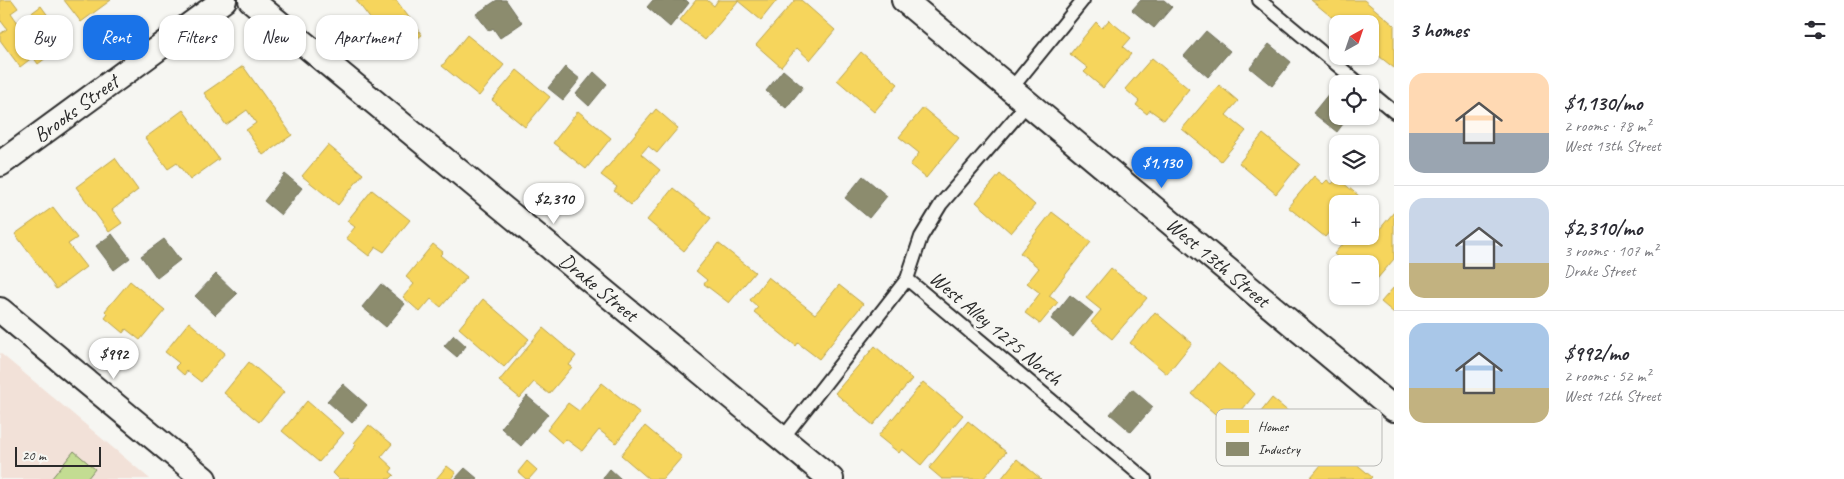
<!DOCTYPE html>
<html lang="en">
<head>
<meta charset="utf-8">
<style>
  body { margin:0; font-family:Caveat,sans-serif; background:#f2f2f3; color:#2b2b33; height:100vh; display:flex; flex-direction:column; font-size:19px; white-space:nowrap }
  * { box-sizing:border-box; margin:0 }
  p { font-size:16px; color:#7c7c81 }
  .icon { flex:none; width:28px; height:28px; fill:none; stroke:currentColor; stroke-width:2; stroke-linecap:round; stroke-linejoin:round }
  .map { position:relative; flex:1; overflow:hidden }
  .panel { display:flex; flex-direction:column; background:#fff; width:450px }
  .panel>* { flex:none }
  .banner { position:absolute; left:15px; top:15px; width:475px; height:45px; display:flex; gap:10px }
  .needle { width:32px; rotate:40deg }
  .fabs { position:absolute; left:1329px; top:15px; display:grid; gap:10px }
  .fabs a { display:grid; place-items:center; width:50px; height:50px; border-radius:10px; background:#fff; box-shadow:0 1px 4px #0004; font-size:25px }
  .scale { position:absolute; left:15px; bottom:12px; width:86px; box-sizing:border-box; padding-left:5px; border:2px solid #2b2b2b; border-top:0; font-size:14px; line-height:18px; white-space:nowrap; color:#2b2b2b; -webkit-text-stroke:4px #f6f6f2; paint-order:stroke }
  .price { position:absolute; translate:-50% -42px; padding:0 11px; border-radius:18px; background:#fff; color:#222; font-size:16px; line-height:32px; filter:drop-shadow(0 1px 2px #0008) }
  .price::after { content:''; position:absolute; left:50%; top:30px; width:15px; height:11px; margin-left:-8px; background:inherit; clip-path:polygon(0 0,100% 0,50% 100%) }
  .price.active { background:#1a73e8; color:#fff }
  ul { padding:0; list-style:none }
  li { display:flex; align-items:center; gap:15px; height:125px; padding:0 15px }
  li+li { border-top:1px solid #e1e1e2 }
  li span { display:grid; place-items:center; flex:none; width:140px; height:100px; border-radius:15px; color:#555 }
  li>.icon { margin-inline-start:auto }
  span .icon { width:60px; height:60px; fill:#fffc; stroke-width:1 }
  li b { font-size:21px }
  h2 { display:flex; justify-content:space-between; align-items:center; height:60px; padding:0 15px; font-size:21px }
  .chip { padding:0 18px; border-radius:15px; background:#fff; box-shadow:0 1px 4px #0004; font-size:18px; line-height:45px }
  .chip.active { background:#1a73e8; color:#fff }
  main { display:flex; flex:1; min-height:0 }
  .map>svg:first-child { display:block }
  .built { fill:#f2e1d8 }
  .green { fill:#c3dc92; stroke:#77845e }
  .homes { fill:#f6d55c; stroke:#b9a24d }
  .industry { fill:#8c8c6e; stroke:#6f6f5a }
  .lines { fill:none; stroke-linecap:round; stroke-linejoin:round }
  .service-casing { stroke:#2b2b2b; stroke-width:16 }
  .minor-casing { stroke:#2b2b2b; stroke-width:28 }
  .service { stroke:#f6f6f2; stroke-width:12 }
  .minor { stroke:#f6f6f2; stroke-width:24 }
  .labels { text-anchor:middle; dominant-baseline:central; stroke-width:5; stroke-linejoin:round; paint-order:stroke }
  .street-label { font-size:21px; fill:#2b2b2b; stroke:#f6f6f2 }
  .key { fill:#f6f6f2; stroke:#b9b9b6; stroke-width:1 }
  .key-label { font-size:14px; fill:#2b2b2b }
</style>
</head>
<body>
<main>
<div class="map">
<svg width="1394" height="479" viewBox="0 0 1394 479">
  <rect width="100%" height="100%" fill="#f6f6f2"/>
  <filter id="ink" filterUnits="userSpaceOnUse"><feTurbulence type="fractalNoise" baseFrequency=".02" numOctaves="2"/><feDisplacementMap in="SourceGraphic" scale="10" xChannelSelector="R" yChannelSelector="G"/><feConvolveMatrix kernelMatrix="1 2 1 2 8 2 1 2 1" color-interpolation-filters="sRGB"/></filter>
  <g filter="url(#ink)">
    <polygon class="built" points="0,353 42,388 150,479 0,479"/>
    <polygon class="green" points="74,451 95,469 87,479 51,479"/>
    <g class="homes">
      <polygon points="0,0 12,0 18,8 11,13 18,23 41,6 62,35 49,44 54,52 38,64 33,57 20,67 0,40 0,34 7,29 1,21 0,22"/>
      <polygon points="64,0 111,0 81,22"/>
      <polygon points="356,0 396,0 422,35 397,54"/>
      <polygon points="696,0 707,0 714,6 718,0 777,0 761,20 738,1 705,40 680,20"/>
      <polygon points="795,0 801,0 835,30 810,60 797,48 781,67 756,45"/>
      <polygon points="1311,0 1364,0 1394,25 1394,68 1370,49 1370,24 1340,24"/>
      <polygon points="1109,20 1131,38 1123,47 1131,54 1103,88 1084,72 1088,68 1070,54 1096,22 1102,28"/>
      <polygon points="467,35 504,65 479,96 442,66"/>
      <polygon points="861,52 898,84 874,112 837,80"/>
      <polygon points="1152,58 1189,89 1164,120 1150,110 1147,114 1136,105 1139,101 1125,89"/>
      <polygon points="243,66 292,135 263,155 246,130 256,123 247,110 226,125 204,93"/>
      <polygon points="517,70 550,97 525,127 492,100"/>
      <polygon points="1219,85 1238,101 1226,115 1246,131 1221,161 1182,129"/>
      <polygon points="923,108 959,138 926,178 910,165 919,153 899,137"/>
      <polygon points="656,109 678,128 657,153 648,146 641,154 660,170 631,205 614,191 617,187 601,175"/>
      <polygon points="183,110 219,159 190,180 177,163 168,169 145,138"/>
      <polygon points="578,111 611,138 586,169 553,143"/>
      <polygon points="1263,134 1300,164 1276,194 1239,163"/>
      <polygon points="328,145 363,174 338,205 302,176"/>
      <polygon points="115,158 138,190 112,210 122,223 109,232 76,187"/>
      <polygon points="1000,174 1035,205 1011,233 976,202"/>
      <polygon points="1314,176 1323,184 1327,180 1332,184 1337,178 1359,196 1352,204 1338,204 1338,222 1325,237 1288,207"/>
      <polygon points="673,188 711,218 684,251 647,220"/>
      <polygon points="372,190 410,220 384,252 376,247 369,256 346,238 355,227 347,221"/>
      <polygon points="53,207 77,238 68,244 86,267 56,289 15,234"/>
      <polygon points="1052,212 1091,242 1049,296 1058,302 1040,324 1025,313 1040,293 1027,283 1039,268 1020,253"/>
      <polygon points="1394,212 1394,259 1372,285 1370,283 1370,264 1346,264 1334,254 1349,236 1370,236 1370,233 1374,236"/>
      <polygon points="718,243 755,272 729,303 704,284 707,280 696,271"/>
      <polygon points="433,244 443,252 440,255 467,277 441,307 431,299 420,312 403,297 414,284 406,277"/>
      <polygon points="1111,268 1147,298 1112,339 1091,322 1101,310 1086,298"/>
      <polygon points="768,277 815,314 839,285 863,304 819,359 798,343 796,346 754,312 758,307 750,300"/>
      <polygon points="130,281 165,310 140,340 126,329 123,333 105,318 108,314 105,311"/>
      <polygon points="1394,287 1394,313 1381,302"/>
      <polygon points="483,299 529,339 504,367 459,328"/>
      <polygon points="1155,312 1192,343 1167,374 1130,343"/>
      <polygon points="189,322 225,353 201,382 187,371 184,375 175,367 179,363 165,352"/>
      <polygon points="543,328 576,356 569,365 572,367 549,394 534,382 520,398 499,381"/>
      <polygon points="875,346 912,379 873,425 835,393"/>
      <polygon points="249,362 284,392 259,422 224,393"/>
      <polygon points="1218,363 1255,394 1229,426 1192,394"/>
      <polygon points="923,382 963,415 921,465 902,449 899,453 878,436"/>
      <polygon points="602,383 640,413 616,443 599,430 582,451 566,439 562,443 547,430 568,403 579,411"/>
      <polygon points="1272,398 1308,428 1285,458 1248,428"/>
      <polygon points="307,401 344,433 319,462 282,431"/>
      <polygon points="968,421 1006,452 983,479 942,479 929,468"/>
      <polygon points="369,425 392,444 381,457 393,468 390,472 394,475 390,479 339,479 333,473 356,445 354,443"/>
      <polygon points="645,426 682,457 663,479 649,479 621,455"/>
      <polygon points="1336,447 1372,477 1370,479 1313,479 1311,477"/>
      <polygon points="1017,459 1041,479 1001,479"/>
      <polygon points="527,461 537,470 529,479 526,479 518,472"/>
      <polygon points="447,466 456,473 452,479 436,479"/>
    </g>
    <g class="industry">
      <polygon points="497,0 506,0 522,23 500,38 493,28 489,31 476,14"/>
      <polygon points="653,0 686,0 689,3 670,27 647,7"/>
      <polygon points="1141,0 1164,0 1172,7 1154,28 1132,10"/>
      <polygon points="1206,31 1230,51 1208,77 1184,56"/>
      <polygon points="1269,44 1291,62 1272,86 1250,68"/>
      <polygon points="565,67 580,79 563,100 548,88"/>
      <polygon points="783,70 803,87 786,108 766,91"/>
      <polygon points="594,72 607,84 589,106 576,94"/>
      <polygon points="1330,92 1338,97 1338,116 1349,116 1337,132 1313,113"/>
      <polygon points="285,174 302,188 281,215 264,201"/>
      <polygon points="863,176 887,196 869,218 845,198"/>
      <polygon points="112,234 130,258 114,270 96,246"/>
      <polygon points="164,239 180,260 157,278 141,256"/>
      <polygon points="216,274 237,294 215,315 195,296"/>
      <polygon points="381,284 405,304 386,327 362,307"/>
      <polygon points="1070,295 1093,313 1073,337 1051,319"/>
      <polygon points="454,335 466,346 457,357 444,346"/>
      <polygon points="343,384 367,405 352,423 327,401"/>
      <polygon points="1132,389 1153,407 1131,432 1110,414"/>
      <polygon points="527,396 548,414 521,446 501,428"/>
      <polygon points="465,468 478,479 455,479"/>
      <polygon points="610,469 621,479 602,479"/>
    </g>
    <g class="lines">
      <g class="service-casing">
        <g id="service">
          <polyline points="1259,0 1360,84"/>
          <polyline points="1011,89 1083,0"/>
          <polyline points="1370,92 1394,112"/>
          <polyline points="907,279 1145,479"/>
          <polyline points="782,439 907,279 921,237 941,204 1028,103"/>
        </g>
      </g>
      <g class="minor-casing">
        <g id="minor">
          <path id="s1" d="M251,0L831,479"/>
          <path id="s2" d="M904,0L1394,409"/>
          <path id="s3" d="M0,164L224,0"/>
          <polyline points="0,310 204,479"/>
        </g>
      </g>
      <use href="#service" class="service"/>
      <use href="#minor" class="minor"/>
    </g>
  </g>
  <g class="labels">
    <g class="street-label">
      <text stroke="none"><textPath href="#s3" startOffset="94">Brooks Street</textPath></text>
      <text stroke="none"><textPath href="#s2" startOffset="409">West 13th Street</textPath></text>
      <text stroke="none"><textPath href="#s1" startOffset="451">Drake Street</textPath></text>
      <text transform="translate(996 328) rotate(40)">West Alley 1275 North</text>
    </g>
  </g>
  <rect x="1216" y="409" width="166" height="57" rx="8" class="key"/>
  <rect x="1226" y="420" width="23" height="13" fill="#f6d55c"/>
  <rect x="1226" y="442" width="23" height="14" fill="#8c8c6e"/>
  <g class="key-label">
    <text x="1258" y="431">Homes</text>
    <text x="1258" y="454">Industry</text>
  </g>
</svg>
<div class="fabs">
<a><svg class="needle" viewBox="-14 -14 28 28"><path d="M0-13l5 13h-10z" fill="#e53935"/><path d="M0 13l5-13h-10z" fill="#7c7c81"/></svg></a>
<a><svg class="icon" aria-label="locate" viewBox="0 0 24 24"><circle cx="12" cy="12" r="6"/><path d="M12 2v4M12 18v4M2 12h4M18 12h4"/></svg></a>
<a><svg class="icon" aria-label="layers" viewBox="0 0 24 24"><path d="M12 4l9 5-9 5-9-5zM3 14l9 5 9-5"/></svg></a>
<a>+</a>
<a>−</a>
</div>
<div class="scale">20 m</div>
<b class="price active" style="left:1162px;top:189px">$1,130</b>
<b class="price" style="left:554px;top:225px">$2,310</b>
<b class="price" style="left:114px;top:380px">$992</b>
<div class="banner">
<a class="chip">Buy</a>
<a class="chip active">Rent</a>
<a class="chip">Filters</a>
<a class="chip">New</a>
<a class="chip">Apartment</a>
</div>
</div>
<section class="panel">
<h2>3 homes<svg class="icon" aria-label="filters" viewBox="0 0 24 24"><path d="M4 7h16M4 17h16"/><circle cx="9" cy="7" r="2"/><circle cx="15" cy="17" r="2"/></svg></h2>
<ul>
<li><span style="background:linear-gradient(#ffd9b3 60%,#9aa5b1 0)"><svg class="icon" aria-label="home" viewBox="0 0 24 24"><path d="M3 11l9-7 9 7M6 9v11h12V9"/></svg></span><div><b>$1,130/mo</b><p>2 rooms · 78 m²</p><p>West 13th Street</p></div></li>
<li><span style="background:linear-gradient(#c9d6e8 65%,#c2b280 0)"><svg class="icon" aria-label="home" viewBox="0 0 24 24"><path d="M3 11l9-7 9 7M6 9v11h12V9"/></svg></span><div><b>$2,310/mo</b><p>3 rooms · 107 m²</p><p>Drake Street</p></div></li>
<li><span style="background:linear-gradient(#a9c7e8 65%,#c2b280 0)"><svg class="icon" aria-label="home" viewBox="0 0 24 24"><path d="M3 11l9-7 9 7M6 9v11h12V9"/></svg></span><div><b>$992/mo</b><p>2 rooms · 52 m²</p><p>West 12th Street</p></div></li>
</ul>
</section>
</main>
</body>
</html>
